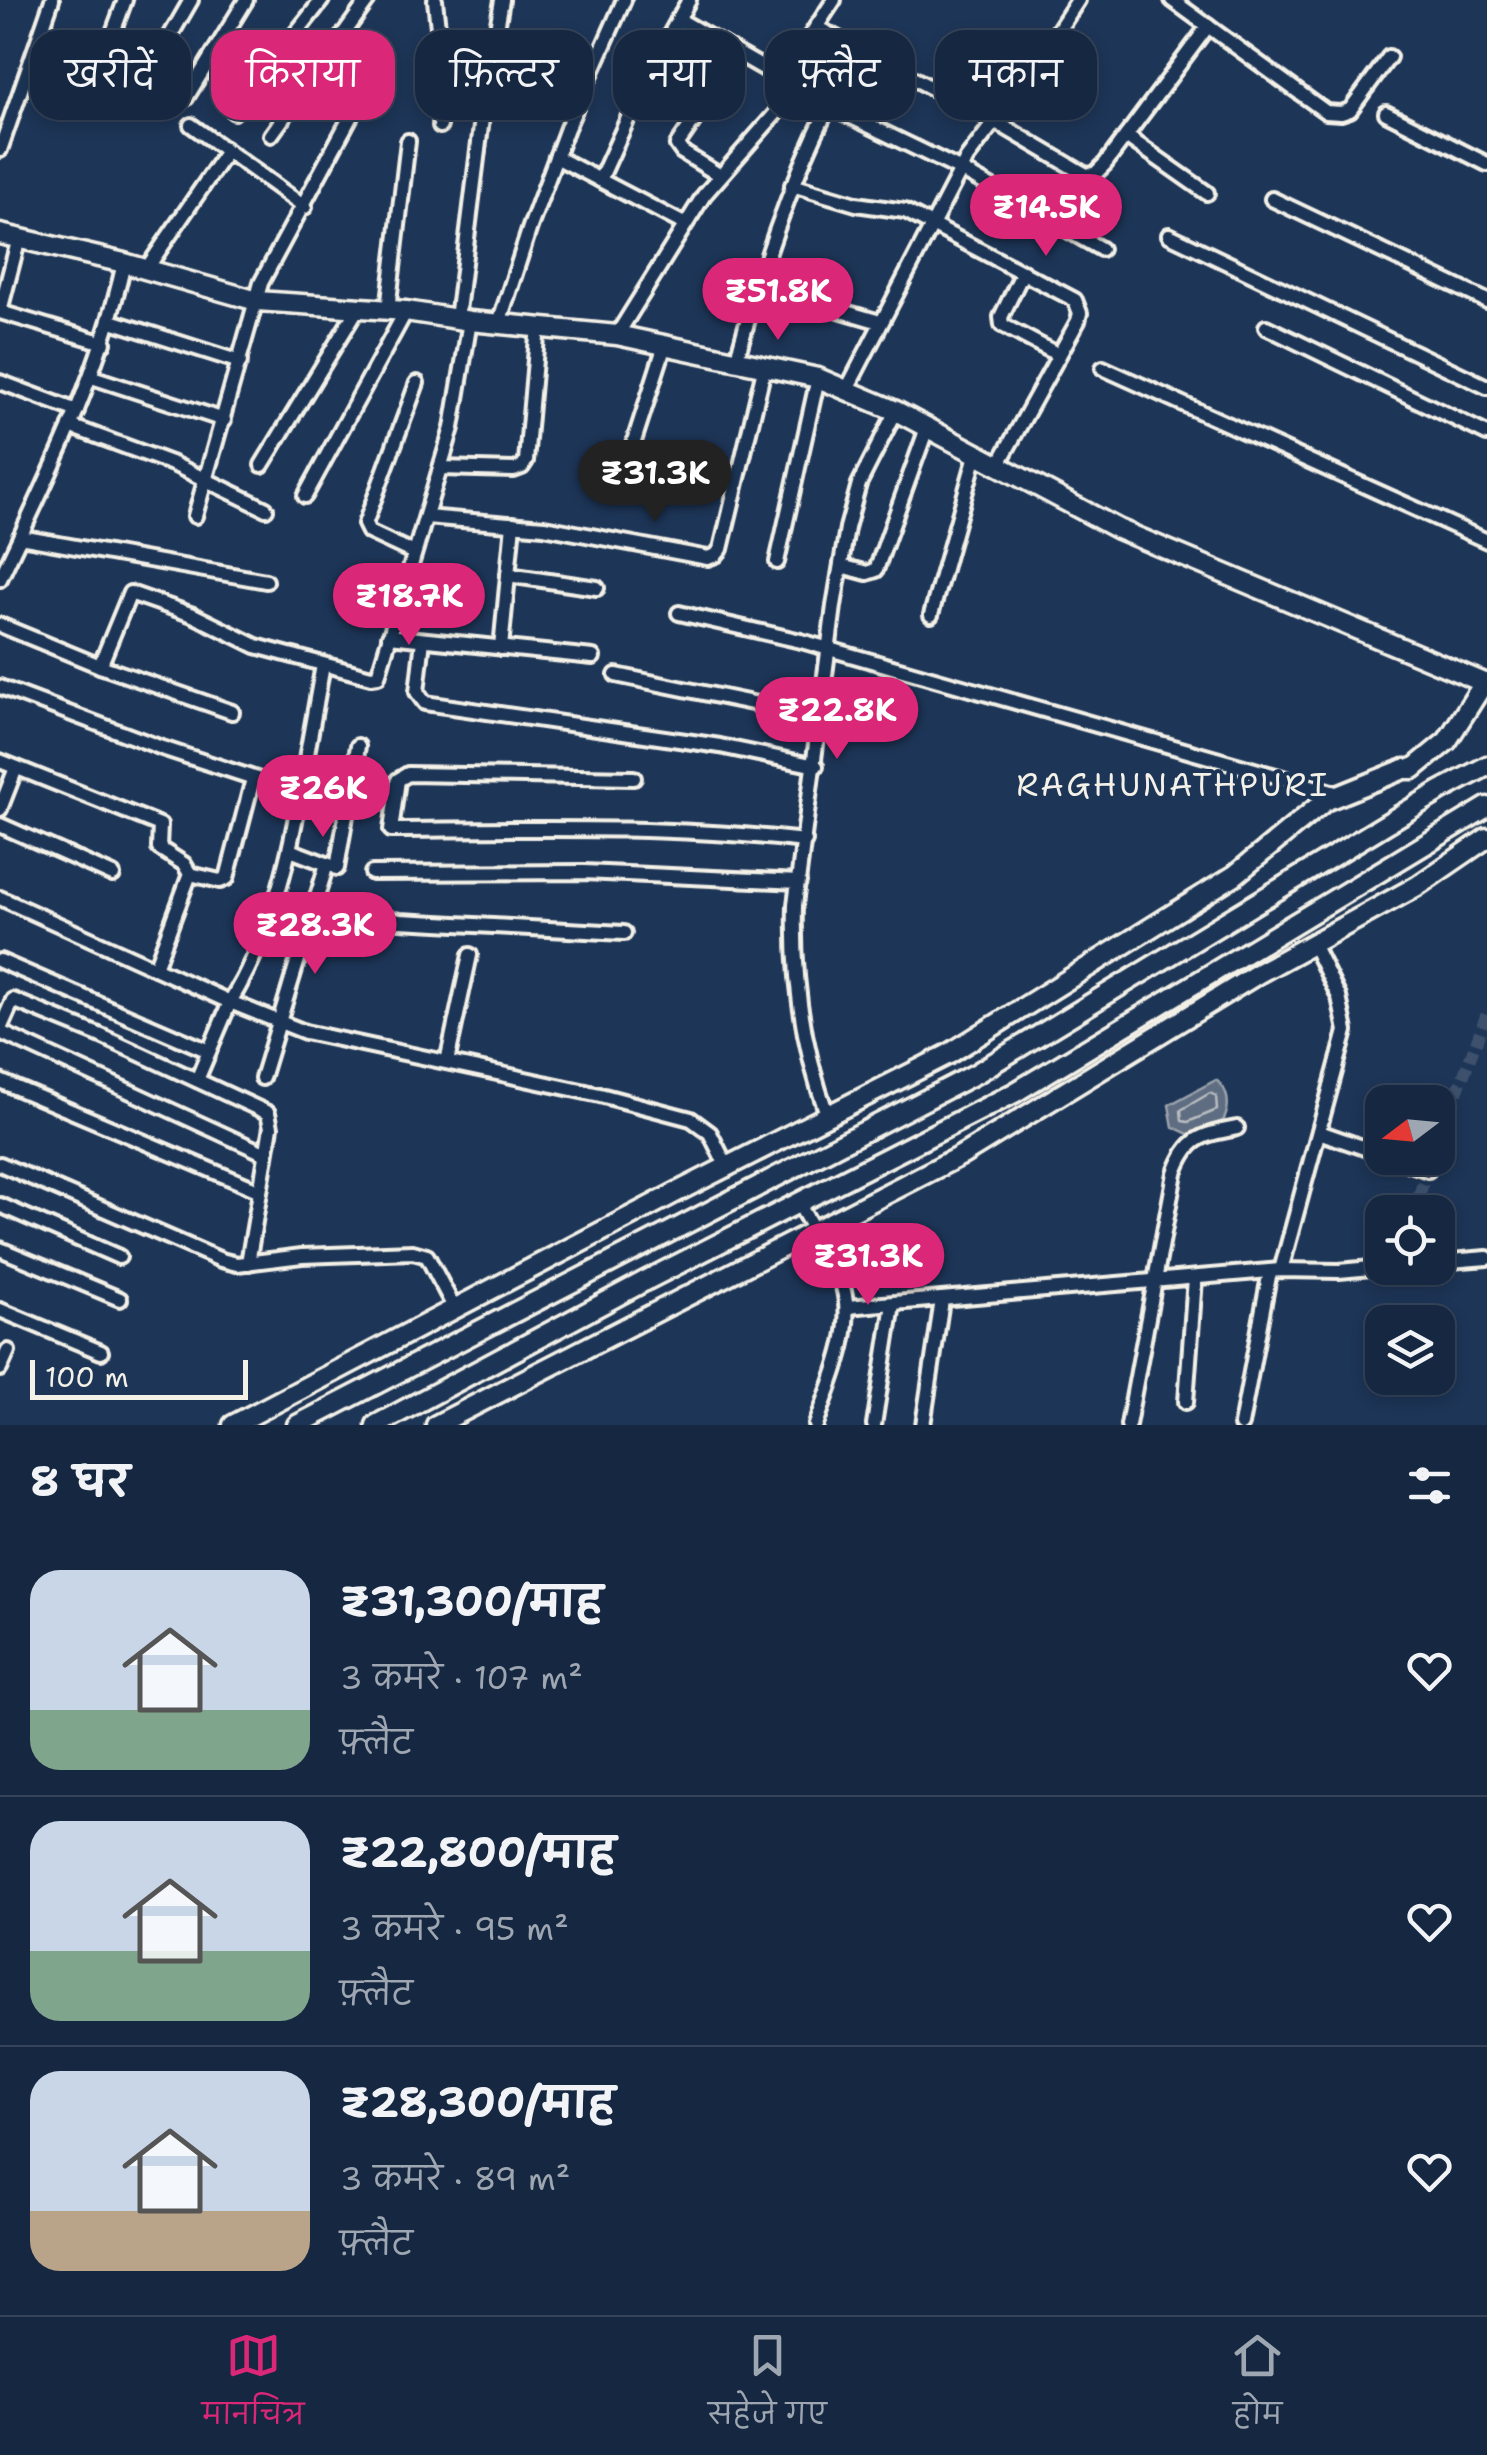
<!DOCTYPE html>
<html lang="hi">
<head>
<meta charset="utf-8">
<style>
  body { margin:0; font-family:"Shantell Sans","Playpen Sans Deva",sans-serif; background:#23344c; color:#f1f3f6; height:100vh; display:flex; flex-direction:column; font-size:38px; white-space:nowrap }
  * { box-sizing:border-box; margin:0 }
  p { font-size:32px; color:#9ea6b1 }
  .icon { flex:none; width:55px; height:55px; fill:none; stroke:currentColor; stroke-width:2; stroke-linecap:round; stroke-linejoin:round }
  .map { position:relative; height:1425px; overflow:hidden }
  .drawer { display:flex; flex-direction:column; background:#162841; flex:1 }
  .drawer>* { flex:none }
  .banner { position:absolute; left:30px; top:30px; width:1428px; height:90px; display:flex; gap:20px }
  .needle { width:65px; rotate:254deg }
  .tools { position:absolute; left:1365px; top:1085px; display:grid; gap:20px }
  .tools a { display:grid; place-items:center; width:90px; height:90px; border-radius:20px; background:#162841; box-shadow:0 5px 15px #0003,0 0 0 2px #35445a; font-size:50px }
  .scale { position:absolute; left:30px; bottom:25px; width:218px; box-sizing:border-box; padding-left:10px; border:5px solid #f4f1e8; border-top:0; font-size:28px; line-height:35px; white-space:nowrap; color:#f4f1e8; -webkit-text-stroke:8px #1d3557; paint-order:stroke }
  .price { position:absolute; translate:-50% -85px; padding:0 22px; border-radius:35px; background:#db2777; color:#fff; font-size:32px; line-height:65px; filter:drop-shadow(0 2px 5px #0008) }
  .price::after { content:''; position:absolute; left:50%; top:60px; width:30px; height:22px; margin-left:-15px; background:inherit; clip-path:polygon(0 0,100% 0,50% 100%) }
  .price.selected { background:#222; color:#fff }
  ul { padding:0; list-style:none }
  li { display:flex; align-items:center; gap:30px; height:250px; padding:0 30px }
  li+li { border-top:2px solid #35445a }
  li span { display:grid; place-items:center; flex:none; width:280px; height:200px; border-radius:30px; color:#555 }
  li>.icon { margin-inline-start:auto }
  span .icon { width:120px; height:120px; fill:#fffc; stroke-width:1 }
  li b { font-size:42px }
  h2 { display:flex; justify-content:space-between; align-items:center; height:120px; padding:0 30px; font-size:42px }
  .tag { padding:0 35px; border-radius:30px; background:#162841; box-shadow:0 5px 15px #0003,0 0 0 2px #35445a; font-size:35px; line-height:90px }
  .tag.selected { background:#db2777; color:#fff }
  .dock { display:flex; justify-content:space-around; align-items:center; height:140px; border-top:2px solid #35445a; background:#162841; font-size:28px; color:#9ea6b1 }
  .dock a { display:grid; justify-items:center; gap:5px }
  .dock .selected { color:#db2777 }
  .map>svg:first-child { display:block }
  .water { fill:#5e6d82; stroke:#9aa2ab; stroke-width:2.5 }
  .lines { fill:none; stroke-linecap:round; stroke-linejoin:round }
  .shore { stroke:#b8bcbf; stroke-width:2.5 }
  .street-tunnel { stroke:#3d516d; stroke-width:12; stroke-dasharray:12 6; stroke-linecap:butt }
  .street-casing { stroke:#f4f1e8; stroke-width:20 }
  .secondary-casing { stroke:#f4f1e8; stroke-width:25 }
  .street { stroke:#1d3557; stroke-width:12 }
  .secondary { stroke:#1d3557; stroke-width:18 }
  .labels { text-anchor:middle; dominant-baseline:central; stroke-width:8; stroke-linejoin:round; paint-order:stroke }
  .neighbourhood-label { font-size:32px; letter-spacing:2.5px; fill:#f4f1e8; stroke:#1d3557 }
</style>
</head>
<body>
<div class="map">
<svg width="1487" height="1425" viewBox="0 0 1487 1425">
  <rect width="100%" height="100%" fill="#1d3557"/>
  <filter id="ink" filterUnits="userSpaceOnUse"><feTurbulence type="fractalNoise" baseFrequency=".01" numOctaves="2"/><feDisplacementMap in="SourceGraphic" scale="20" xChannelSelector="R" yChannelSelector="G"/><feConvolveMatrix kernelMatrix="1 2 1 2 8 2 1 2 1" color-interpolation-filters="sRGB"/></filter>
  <g filter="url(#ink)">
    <path class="water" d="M1216,1080C1229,1089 1231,1108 1223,1121L1188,1134L1173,1127L1169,1105Z"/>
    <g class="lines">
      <polygon class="shore" points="1210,1093 1216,1096 1217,1110 1188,1122 1182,1121 1181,1110"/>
      <g class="street-tunnel">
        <polyline points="1438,1144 1487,1013"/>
        <polyline points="1413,1212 1432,1158"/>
      </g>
      <g class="street-casing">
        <g id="street">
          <polyline points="435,0 444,84 440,126"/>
          <polyline points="1172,0 1326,112 1341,113 1350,110 1389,57"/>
          <polyline points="678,19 829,106 961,170 1101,249"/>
          <polyline points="816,27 996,122 1086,175 1095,174 1105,164 1208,26"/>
          <polyline points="108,46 125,0"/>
          <polyline points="147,76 191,0"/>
          <polyline points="782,79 834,0"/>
          <polyline points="186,98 246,0"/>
          <polyline points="234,112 322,0"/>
          <polyline points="1386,113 1487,164"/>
          <polyline points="191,125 305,207"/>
          <polyline points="271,135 368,0"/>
          <polyline points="1126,136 1207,193"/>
          <polyline points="0,150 52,0"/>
          <polyline points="556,157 684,224"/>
          <polyline points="719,175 682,152 677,145 739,55"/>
          <polyline points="600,180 649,72 689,0"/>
          <polyline points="792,185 856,204 905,211 1075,300 1080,313 1078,321 997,467"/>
          <polyline points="1272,199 1487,301"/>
          <polyline points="1169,235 1487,387"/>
          <polyline points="145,271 227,151"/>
          <polyline points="1023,272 1001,317 1002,325 1059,355"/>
          <polyline points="756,286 880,322"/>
          <polyline points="388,310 408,141"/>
          <polyline points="0,311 19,238"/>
          <polyline points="0,312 104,343"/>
          <polyline points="457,319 484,102 502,0"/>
          <polyline points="111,321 240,362"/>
          <polyline points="499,323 530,227 567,128 624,0"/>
          <polyline points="1266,327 1487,434"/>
          <polyline points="617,335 704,195 798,88"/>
          <path d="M737,358C761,271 788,187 829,106"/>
          <polyline points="1103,368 1487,541"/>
          <polyline points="92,377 224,420"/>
          <polyline points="0,382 77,411"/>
          <polyline points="847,389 967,158 1028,77 1078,0"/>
          <polyline points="70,426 173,464 266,509"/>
          <polyline points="262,465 358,308"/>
          <polyline points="440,468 514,470 522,467 526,461 538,326"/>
          <polyline points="619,488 665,345"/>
          <polyline points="305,496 406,311"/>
          <polyline points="195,516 261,283 372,77"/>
          <polyline points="426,517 544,527 708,558 716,555 721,549 765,365"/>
          <polyline points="20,537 266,581"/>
          <polyline points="414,553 369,532 365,524 417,383"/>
          <polyline points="777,562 818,378"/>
          <polyline points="841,566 867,573 876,570 927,428"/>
          <polyline points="508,575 597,588"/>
          <path d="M0,579C49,476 99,375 124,263"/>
          <polyline points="679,613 801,641 1339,794"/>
          <polyline points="931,615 976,455"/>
          <polyline points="0,625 100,666 232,712"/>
          <polyline points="389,636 593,657"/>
          <polyline points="423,640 417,692 425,703 720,746 816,766"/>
          <polyline points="501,648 513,524"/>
          <polyline points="100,666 130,593 193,615 256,646 371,677 378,676 452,428 470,321"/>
          <polyline points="616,675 820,717"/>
          <path d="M0,687L162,748L300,793C288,867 269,938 230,1002L305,1032L600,1095L691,1119L710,1133L728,1169"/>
          <polyline points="0,761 160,825 159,848 184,864 190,874 155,968"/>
          <path d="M634,778L408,774L398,780L391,830C529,829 668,825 805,841"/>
          <polyline points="300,793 323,665"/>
          <polyline points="0,809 16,768"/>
          <polyline points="0,825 113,875"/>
          <polyline points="290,850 332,866"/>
          <polyline points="337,868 358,746"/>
          <polyline points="372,873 584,872 799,882"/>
          <polyline points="190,874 220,881 227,878 253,779"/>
          <polyline points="0,898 230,1002 197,1080"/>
          <polyline points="316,902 352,914 400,921 624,933"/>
          <polyline points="0,961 209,1051"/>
          <polyline points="0,1029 13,1000 99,1035 268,1113 271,1127 248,1263"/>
          <polyline points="0,1032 266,1154"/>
          <polyline points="447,1062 470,955"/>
          <polyline points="262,1078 327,864"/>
          <polyline points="0,1081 258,1190"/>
          <path d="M828,1117C803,1049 793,977 795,905L834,606L847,528L859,484L896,411"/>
          <polyline points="1319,1132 1382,1154"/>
          <polyline points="1393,1158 1428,1170"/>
          <polyline points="0,1164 221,1260 237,1264 302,1256 413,1252 427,1256 455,1309"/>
          <path d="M798,1202C812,1230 834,1257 843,1287C856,1331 830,1383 816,1425"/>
          <polyline points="0,1205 119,1257"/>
          <polyline points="0,1249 120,1299"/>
          <polyline points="1438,1262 1487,1258"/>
          <polyline points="1281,1270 1346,1031 1339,997 1313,944"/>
          <polyline points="847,1307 1281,1270 1339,1271 1382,1267"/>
          <polyline points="0,1310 101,1352"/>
          <polyline points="0,1369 8,1351"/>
          <polyline points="1186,1402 1195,1278"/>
          <polyline points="874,1425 893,1304"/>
          <polyline points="923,1425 942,1300"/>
          <path d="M1128,1425L1175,1173C1188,1137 1201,1135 1237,1128"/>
          <polyline points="1241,1425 1270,1271"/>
        </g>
      </g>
      <g class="secondary-casing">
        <g id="secondary">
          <polyline points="0,234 124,263 257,301 406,311 470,321 617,335 818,378 896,411 1118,529 1487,684"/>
          <polyline points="233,1425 675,1193 949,1054 1235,875 1325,801 1404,769 1413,769 1447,741 1484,683"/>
          <polyline points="297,1425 977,1073 1440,791 1487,766"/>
          <polyline points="376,1425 645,1281 1014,1093 1487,807"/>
          <polyline points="436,1425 962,1155 1259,973 1417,886 1487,838"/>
        </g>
      </g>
      <use href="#street" class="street"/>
      <use href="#secondary" class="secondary"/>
    </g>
  </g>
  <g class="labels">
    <g class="neighbourhood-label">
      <text x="1173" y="784">RAGHUNATHPURI</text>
    </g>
  </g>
</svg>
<div class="tools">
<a><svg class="needle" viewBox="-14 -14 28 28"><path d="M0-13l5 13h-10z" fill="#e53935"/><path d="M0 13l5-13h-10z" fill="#9ea6b1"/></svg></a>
<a><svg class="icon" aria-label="locate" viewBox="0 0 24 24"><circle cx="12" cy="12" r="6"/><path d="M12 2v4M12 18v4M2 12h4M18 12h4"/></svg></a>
<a><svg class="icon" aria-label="layers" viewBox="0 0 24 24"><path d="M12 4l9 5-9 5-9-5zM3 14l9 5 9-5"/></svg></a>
</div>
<div class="scale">100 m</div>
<b class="price" style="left:1046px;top:259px">₹14.5K</b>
<b class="price" style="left:778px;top:343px">₹51.8K</b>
<b class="price selected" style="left:655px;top:525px">₹31.3K</b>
<b class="price" style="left:409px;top:648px">₹18.7K</b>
<b class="price" style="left:837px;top:762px">₹22.8K</b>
<b class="price" style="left:323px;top:840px">₹26K</b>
<b class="price" style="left:315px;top:977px">₹28.3K</b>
<b class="price" style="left:868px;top:1308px">₹31.3K</b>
<div class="banner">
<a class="tag">खरीदें</a>
<a class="tag selected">किराया</a>
<a class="tag">फ़िल्टर</a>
<a class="tag">नया</a>
<a class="tag">फ़्लैट</a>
<a class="tag">मकान</a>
</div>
</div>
<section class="drawer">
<h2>8 घर<svg class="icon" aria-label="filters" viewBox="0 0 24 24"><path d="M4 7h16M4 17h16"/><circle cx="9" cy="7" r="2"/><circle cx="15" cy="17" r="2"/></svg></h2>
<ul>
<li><span style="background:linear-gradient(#c9d6e8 70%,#7fa58c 0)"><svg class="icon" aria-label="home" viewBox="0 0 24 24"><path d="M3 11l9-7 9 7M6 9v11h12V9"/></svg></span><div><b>₹31,300/माह</b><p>3 कमरे · 107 m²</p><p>फ़्लैट</p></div><svg class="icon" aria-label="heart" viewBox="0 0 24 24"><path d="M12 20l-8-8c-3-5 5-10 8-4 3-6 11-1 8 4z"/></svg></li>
<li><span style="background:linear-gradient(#c9d6e8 65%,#7fa58c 0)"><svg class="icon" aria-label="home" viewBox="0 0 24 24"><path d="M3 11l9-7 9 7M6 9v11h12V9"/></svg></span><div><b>₹22,800/माह</b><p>3 कमरे · 95 m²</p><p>फ़्लैट</p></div><svg class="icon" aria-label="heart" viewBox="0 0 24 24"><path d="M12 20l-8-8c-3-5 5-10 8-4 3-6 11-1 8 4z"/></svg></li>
<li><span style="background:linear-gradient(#c9d6e8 70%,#b9a48a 0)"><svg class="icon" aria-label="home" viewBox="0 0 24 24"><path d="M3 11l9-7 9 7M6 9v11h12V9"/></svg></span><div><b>₹28,300/माह</b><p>3 कमरे · 89 m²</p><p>फ़्लैट</p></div><svg class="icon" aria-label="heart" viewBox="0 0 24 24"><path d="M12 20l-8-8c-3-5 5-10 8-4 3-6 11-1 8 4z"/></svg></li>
</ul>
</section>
<nav class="dock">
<a class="selected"><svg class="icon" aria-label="map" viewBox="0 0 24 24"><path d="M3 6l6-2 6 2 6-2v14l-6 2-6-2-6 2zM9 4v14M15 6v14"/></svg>मानचित्र</a>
<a><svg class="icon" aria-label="saved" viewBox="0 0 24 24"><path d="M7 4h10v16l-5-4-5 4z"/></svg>सहेजे गए</a>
<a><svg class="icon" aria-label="home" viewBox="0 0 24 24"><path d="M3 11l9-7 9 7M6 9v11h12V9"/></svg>होम</a>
</nav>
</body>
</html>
